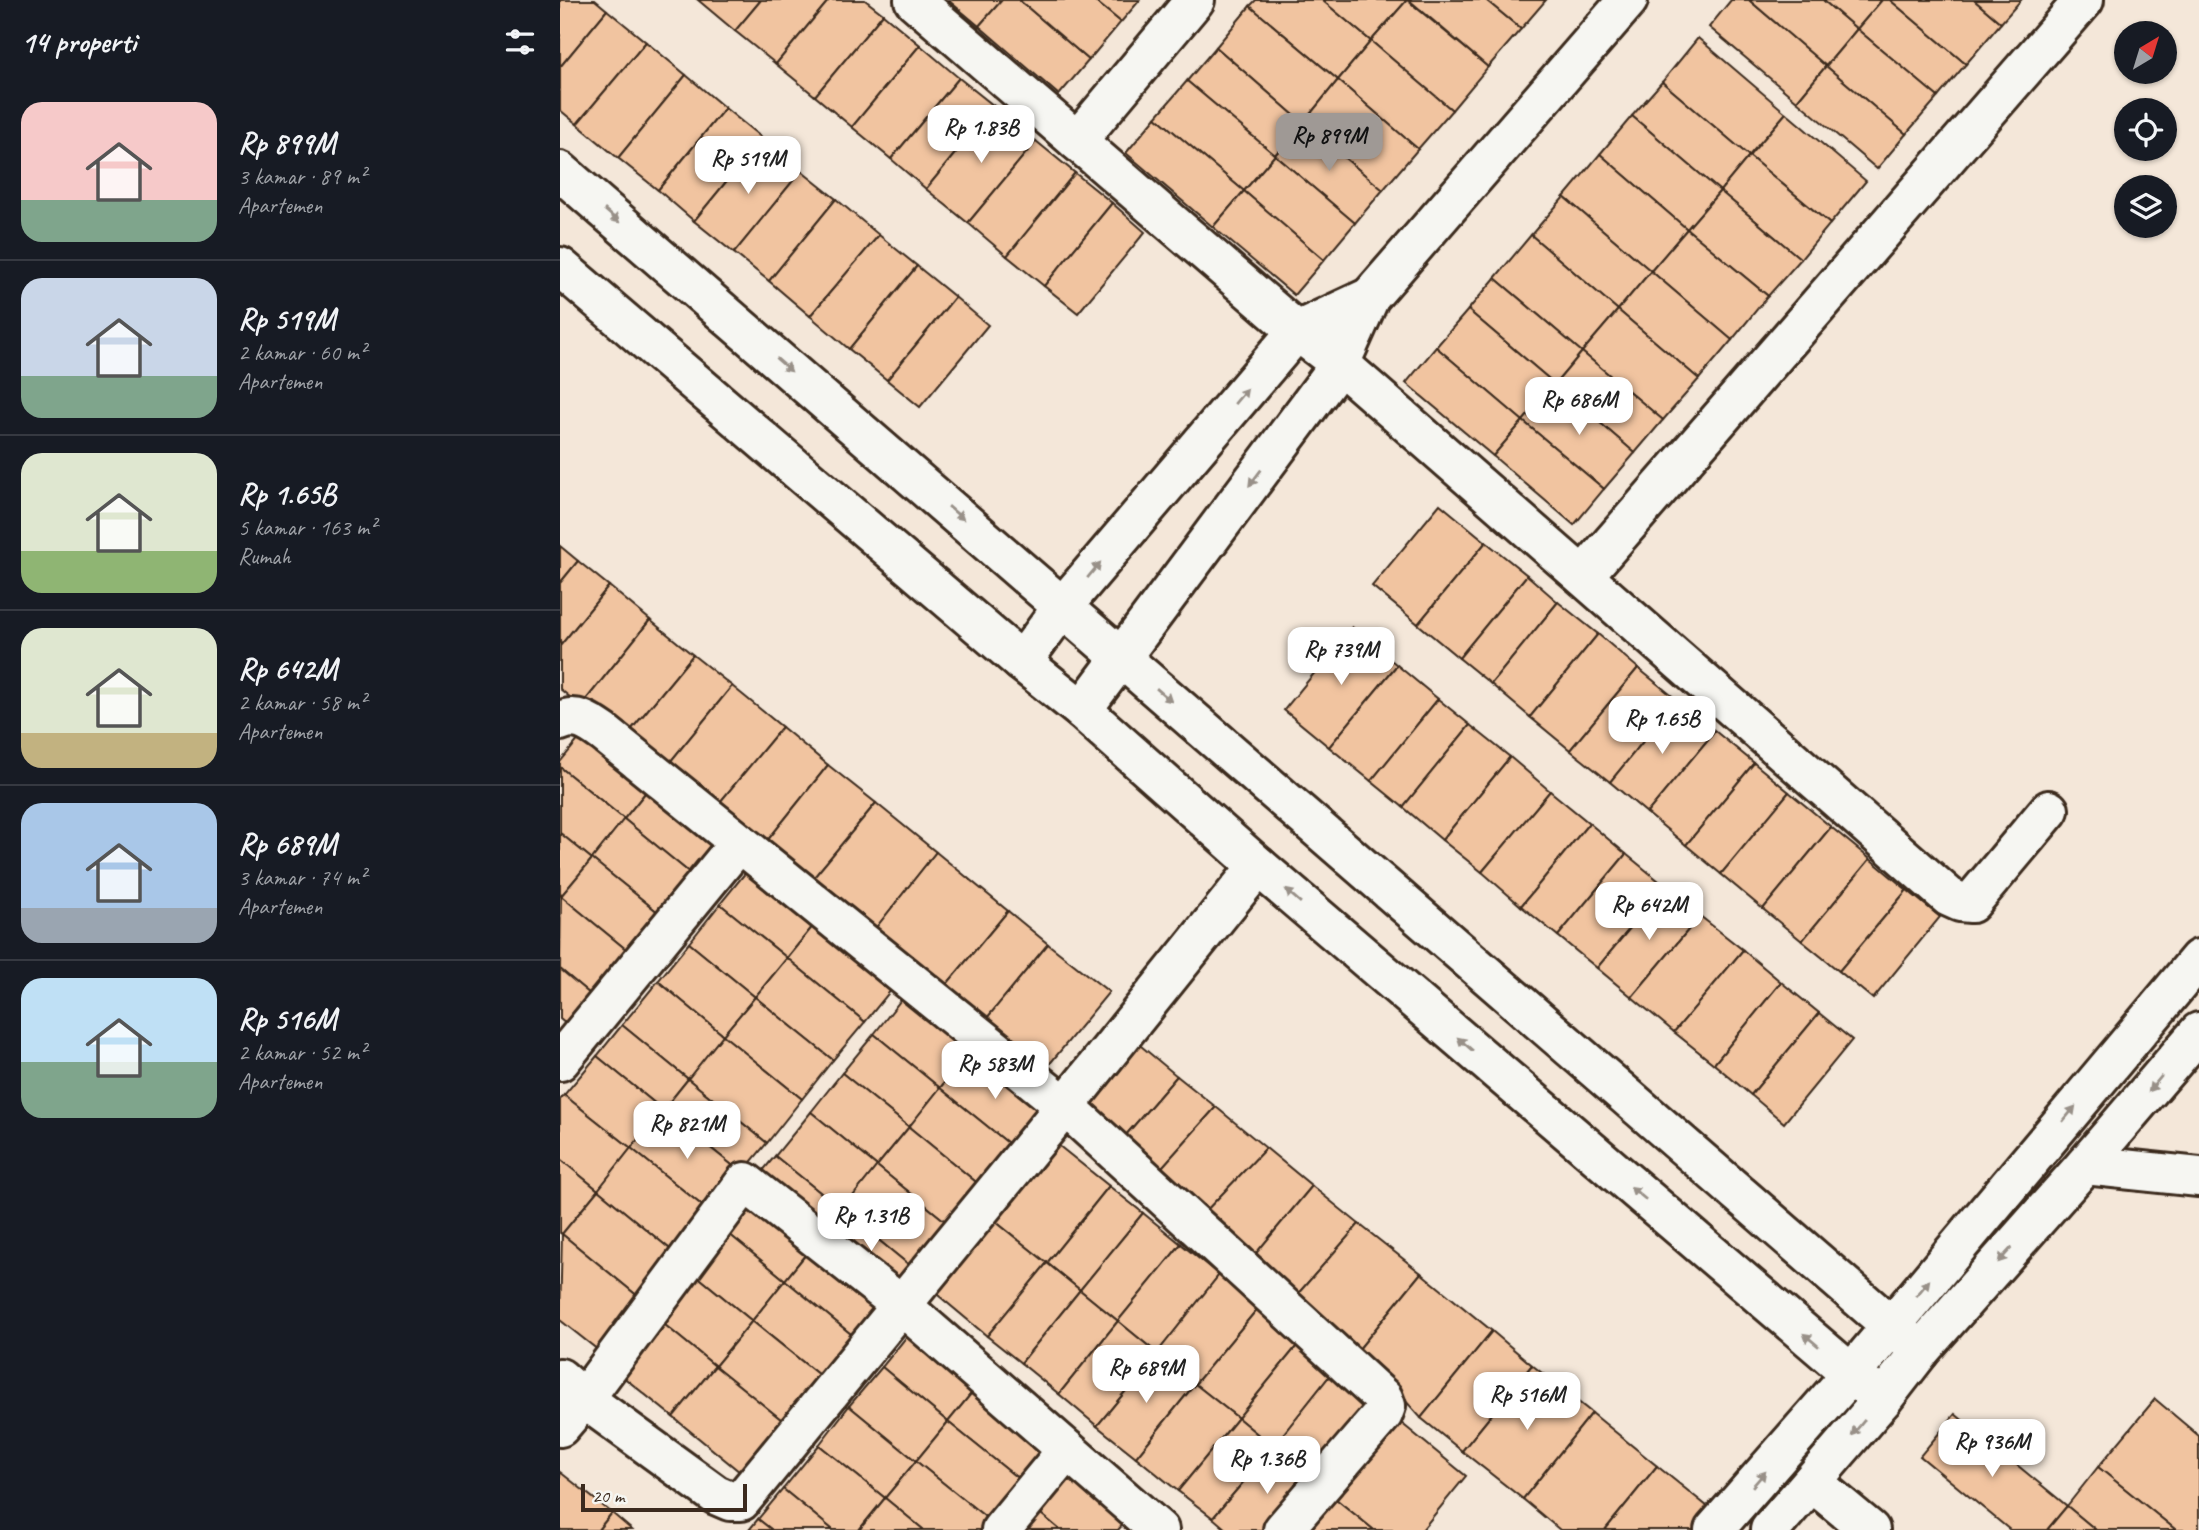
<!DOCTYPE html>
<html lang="id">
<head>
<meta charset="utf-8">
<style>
  body { margin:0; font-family:Caveat,sans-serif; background:#242831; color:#f1f3f6; height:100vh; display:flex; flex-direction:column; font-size:26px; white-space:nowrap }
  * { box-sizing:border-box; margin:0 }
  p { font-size:23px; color:#9ea1a6 }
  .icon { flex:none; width:38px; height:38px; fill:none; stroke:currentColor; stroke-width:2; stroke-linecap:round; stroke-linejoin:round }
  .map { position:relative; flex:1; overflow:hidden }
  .drawer { display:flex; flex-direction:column; background:#171b24; width:560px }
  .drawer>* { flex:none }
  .needle { width:46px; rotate:38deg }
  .tools { position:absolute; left:1554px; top:21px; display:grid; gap:14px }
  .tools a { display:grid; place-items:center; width:63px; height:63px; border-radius:50%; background:#171b24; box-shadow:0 2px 5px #0004; font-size:35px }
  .scale { position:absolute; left:21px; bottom:18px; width:166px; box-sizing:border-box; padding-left:7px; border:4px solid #3b2a1e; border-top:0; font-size:19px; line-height:24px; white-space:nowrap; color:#3b2a1e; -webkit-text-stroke:5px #f6f6f2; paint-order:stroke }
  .price { position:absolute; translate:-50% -60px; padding:0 16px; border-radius:14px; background:#fff; color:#222; font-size:23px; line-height:46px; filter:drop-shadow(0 2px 4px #0008) }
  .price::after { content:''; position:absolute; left:50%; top:42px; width:21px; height:16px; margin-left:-10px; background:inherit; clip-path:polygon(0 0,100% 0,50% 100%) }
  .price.on { background:#9f9995; color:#111 }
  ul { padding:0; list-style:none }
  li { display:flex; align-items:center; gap:21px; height:175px; padding:0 21px }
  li+li { border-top:2px solid #363941 }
  li span { display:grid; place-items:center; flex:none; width:196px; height:140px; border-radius:21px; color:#555 }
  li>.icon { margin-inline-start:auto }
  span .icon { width:84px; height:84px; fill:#fffc; stroke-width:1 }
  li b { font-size:30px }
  h2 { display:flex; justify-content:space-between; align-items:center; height:84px; padding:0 21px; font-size:30px }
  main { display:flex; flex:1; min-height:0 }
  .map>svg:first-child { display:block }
  .building { fill:#f1c4a0; stroke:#3b2a1e; stroke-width:2 }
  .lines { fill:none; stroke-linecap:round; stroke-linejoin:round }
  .minor-casing { stroke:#3b2a1e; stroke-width:44 }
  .minor { stroke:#f6f6f2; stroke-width:38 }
  .oneway { fill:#989088 }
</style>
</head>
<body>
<main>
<section class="drawer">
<h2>14 properti<svg class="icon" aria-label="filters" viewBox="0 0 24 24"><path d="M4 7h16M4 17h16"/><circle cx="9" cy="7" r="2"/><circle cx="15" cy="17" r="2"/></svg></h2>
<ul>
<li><span style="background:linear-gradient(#f6c9c9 70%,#7fa58c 0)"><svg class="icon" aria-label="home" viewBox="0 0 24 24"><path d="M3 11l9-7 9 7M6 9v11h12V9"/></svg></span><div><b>Rp 899M</b><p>3 kamar · 89 m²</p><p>Apartemen</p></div></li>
<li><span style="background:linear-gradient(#c9d6e8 70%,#7fa58c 0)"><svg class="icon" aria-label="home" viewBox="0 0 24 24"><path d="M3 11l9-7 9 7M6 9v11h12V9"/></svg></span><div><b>Rp 519M</b><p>2 kamar · 60 m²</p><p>Apartemen</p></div></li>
<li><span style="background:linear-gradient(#dfe7d0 70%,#8fb573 0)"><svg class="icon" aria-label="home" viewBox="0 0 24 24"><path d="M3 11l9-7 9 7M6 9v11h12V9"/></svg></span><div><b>Rp 1.65B</b><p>5 kamar · 163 m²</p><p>Rumah</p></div></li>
<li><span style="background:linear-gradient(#dfe7d0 75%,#c2b280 0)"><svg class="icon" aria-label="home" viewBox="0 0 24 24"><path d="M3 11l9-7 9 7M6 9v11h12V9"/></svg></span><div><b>Rp 642M</b><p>2 kamar · 58 m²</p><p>Apartemen</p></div></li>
<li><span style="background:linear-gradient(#a9c7e8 75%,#9aa5b1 0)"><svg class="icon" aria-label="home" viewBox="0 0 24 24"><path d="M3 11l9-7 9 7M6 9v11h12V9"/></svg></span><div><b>Rp 689M</b><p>3 kamar · 74 m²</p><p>Apartemen</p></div></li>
<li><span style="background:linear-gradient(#bfe0f5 60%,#7fa58c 0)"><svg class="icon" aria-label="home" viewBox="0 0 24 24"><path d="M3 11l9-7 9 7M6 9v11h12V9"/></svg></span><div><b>Rp 516M</b><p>2 kamar · 52 m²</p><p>Apartemen</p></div></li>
</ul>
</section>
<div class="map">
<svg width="1639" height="1530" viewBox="0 0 1639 1530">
  <rect width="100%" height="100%" fill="#f4e7d9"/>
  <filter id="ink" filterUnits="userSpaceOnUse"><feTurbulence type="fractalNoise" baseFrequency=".0143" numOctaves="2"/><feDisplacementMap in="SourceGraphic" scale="14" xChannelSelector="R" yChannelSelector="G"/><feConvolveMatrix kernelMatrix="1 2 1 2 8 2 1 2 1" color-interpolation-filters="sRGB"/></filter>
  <g filter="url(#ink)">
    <g class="building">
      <polygon points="0,0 35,0 47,10 0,67"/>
      <polygon points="138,0 201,0 175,31"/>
      <polygon points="201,0 269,0 216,64 175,31"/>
      <polygon points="269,0 305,0 323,14 255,96 216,64"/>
      <polygon points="388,0 442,0 419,26"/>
      <polygon points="442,0 459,0 529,60 499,95 419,26"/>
      <polygon points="459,0 534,0 561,22 529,60"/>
      <polygon points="534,0 580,0 561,22"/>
      <polygon points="696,0 762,0 811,41 778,80 690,6"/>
      <polygon points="762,0 847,0 811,41"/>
      <polygon points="847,0 928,67 892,110 811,41"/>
      <polygon points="849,0 926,0 961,29 928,67"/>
      <polygon points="926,0 986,0 961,29"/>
      <polygon points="1171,0 1189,0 1266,66 1237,101 1149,27"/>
      <polygon points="1189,0 1263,0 1297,29 1266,66"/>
      <polygon points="1263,0 1322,0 1297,29"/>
      <polygon points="1322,0 1330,0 1406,64 1378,97 1297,29"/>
      <polygon points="1330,0 1414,0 1441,23 1406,64"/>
      <polygon points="1414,0 1461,0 1441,23"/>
      <polygon points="690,6 778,80 743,123 656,47"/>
      <polygon points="47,10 86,42 17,124 0,110 0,67"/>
      <polygon points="323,14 360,45 292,127 255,96"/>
      <polygon points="1297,29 1378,97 1346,134 1266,66"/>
      <polygon points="1138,38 1226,113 1189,156 1102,82"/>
      <polygon points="811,41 892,110 858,149 778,80"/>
      <polygon points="86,42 126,75 58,158 17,124"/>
      <polygon points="360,45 399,78 331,159 292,127"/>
      <polygon points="656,47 743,123 715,155 627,81"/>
      <polygon points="1266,66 1346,134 1317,169 1237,101"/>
      <polygon points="126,75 165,108 98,190 58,158"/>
      <polygon points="399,78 434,106 366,189 331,159"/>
      <polygon points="778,80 858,149 823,190 743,123"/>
      <polygon points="627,81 715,155 684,191 596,117"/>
      <polygon points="1102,82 1189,156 1160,191 1072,116"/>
      <polygon points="434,106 476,141 408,223 366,189"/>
      <polygon points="165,108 202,138 134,221 98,190"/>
      <polygon points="1226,113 1306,181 1270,224 1189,156"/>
      <polygon points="1072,116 1160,191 1127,229 1040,154"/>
      <polygon points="596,117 684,191 653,227 566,153"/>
      <polygon points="743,123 823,190 795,223 715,155"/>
      <polygon points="202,138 241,171 174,253 134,221"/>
      <polygon points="476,141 515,173 447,256 408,223"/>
      <polygon points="1040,154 1127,229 1091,271 1004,197"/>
      <polygon points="715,155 795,223 764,260 684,191"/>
      <polygon points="1189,156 1270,224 1241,259 1160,191"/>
      <polygon points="241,171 276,199 209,281 174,253"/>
      <polygon points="515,173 552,203 484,286 447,256"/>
      <polygon points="684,191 764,260 734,295 653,227"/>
      <polygon points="1160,191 1241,259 1208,296 1127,229"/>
      <polygon points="1004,197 1091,271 1058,310 971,235"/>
      <polygon points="276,199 319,235 250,316 209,281"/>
      <polygon points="552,203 585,232 518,313 484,286"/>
      <polygon points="1127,229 1208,296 1172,340 1091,271"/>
      <polygon points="319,235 357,266 289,349 250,316"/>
      <polygon points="971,235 1058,310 1022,352 935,278"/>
      <polygon points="357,266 395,297 327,380 289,349"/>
      <polygon points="1091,271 1172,340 1139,379 1058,310"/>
      <polygon points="935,278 1022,352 995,384 908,310"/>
      <polygon points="395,297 428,325 360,407 327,380"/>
      <polygon points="908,310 995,384 963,421 876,347"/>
      <polygon points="1058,310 1139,379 1103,420 1022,352"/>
      <polygon points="876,347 963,421 933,456 846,383"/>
      <polygon points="1022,352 1103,420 1075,453 995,384"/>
      <polygon points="995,384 1075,453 1044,489 963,421"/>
      <polygon points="963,421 1044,489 1014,525 933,456"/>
      <polygon points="880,504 926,542 858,624 812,586"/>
      <polygon points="926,542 967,575 899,658 858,624"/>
      <polygon points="0,546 18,561 0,583"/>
      <polygon points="18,561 49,586 0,646 0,583"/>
      <polygon points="967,575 998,602 931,684 899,658"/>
      <polygon points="49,586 90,620 21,706 0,689 0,646"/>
      <polygon points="998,602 1038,634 970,717 931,684"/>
      <polygon points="90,620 133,655 62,741 21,706"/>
      <polygon points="792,627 837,665 769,747 724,710"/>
      <polygon points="1038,634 1078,668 1010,750 970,717"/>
      <polygon points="133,655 172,686 102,772 62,741"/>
      <polygon points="837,665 878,699 811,781 769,747"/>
      <polygon points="1078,668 1117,700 1050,782 1010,750"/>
      <polygon points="172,686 222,727 151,813 102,772"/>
      <polygon points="878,699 910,725 843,807 811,781"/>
      <polygon points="1117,700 1155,731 1087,813 1050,782"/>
      <polygon points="910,725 950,757 882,840 843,807"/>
      <polygon points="222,727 268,765 199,851 151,813"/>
      <polygon points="28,728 94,782 64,819 0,767 0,762"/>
      <polygon points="1155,731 1194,763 1126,845 1087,813"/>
      <polygon points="950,757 990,791 922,872 882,840"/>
      <polygon points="1194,763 1229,792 1161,874 1126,845"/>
      <polygon points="268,765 316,803 245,888 199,851"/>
      <polygon points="0,767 64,819 32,859 0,833"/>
      <polygon points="94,782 172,845 142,883 64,819"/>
      <polygon points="990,791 1029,823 961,906 922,872"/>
      <polygon points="1229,792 1271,827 1203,909 1161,874"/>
      <polygon points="316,803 376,852 307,939 245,888"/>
      <polygon points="64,819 142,883 110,922 32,859"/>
      <polygon points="1029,823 1066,854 998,936 961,906"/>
      <polygon points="1271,827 1310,859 1242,941 1203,909"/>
      <polygon points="0,833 32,859 1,896 0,896"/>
      <polygon points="376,852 448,911 377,996 307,939"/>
      <polygon points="1066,854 1105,886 1037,968 998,936"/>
      <polygon points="32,859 110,922 79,960 1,896"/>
      <polygon points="1310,859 1347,890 1279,971 1242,941"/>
      <polygon points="191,866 258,920 227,958 160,904"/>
      <polygon points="1105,886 1140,916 1072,997 1037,968"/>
      <polygon points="1347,890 1380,917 1313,999 1279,971"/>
      <polygon points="1,896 79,960 43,1005 0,969"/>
      <polygon points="160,904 227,958 195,997 129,943"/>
      <polygon points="448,911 488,944 418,1029 377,996"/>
      <polygon points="1140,916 1183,950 1114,1032 1072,997"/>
      <polygon points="258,920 336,984 305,1022 227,958"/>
      <polygon points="129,943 195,997 163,1035 98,981"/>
      <polygon points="488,944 549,992 478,1078 418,1029"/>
      <polygon points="1183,950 1221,982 1154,1064 1114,1032"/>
      <polygon points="227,958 305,1022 273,1060 195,997"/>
      <polygon points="0,969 43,1005 19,1035 0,1019"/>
      <polygon points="98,981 163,1035 128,1079 62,1025"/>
      <polygon points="1221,982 1259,1013 1191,1095 1154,1064"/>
      <polygon points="344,996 411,1050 380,1088 314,1034"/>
      <polygon points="195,997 273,1060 242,1099 163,1035"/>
      <polygon points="1259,1013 1292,1040 1224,1123 1191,1095"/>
      <polygon points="62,1025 128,1079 103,1110 37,1056"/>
      <polygon points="314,1034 380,1088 349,1127 282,1073"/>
      <polygon points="163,1035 242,1099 207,1143 128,1079"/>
      <polygon points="575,1041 617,1076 559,1143 519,1105"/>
      <polygon points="411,1050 489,1114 459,1152 380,1088"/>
      <polygon points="37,1056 103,1110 71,1148 4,1095"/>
      <polygon points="282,1073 349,1127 317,1166 251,1112"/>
      <polygon points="617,1076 656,1107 595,1175 559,1143"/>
      <polygon points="128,1079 207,1143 182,1173 103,1110"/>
      <polygon points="380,1088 459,1152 427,1191 349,1127"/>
      <polygon points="4,1095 71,1148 38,1190 0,1159 0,1100"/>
      <polygon points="656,1107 706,1148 644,1213 595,1175"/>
      <polygon points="103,1110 182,1173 150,1212 71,1148"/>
      <polygon points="251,1112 317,1166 282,1210 215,1156"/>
      <polygon points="349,1127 427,1191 396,1230 317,1166"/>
      <polygon points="493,1141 549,1186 487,1263 431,1218"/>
      <polygon points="71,1148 150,1212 116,1254 38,1190"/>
      <polygon points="706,1148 752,1186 693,1257 644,1213"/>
      <polygon points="215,1156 282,1210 263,1232 197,1178"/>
      <polygon points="0,1159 38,1190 2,1234 0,1233"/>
      <polygon points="317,1166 396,1230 360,1274 282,1210"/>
      <polygon points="549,1186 583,1213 520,1290 487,1263"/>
      <polygon points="752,1186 799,1224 736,1296 693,1257"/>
      <polygon points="38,1190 116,1254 80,1298 2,1234"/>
      <polygon points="186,1192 252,1246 225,1280 158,1225"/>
      <polygon points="282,1210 360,1274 341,1297 262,1233"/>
      <polygon points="583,1213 621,1244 558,1321 520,1290"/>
      <polygon points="431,1218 487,1263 427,1336 372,1290"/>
      <polygon points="799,1224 861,1273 799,1349 736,1296"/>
      <polygon points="158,1225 225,1280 192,1321 125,1266"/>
      <polygon points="2,1234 80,1298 38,1350 0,1320"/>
      <polygon points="621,1244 659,1275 597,1353 558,1321"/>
      <polygon points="252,1247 330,1311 303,1344 225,1280"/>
      <polygon points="487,1263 520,1290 461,1363 427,1336"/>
      <polygon points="125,1266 192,1321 155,1366 89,1312"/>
      <polygon points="861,1273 932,1331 861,1418 799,1349"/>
      <polygon points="659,1275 699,1307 635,1384 597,1353"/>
      <polygon points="225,1280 303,1344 270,1384 192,1321"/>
      <polygon points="520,1290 558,1321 499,1394 461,1363"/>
      <polygon points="699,1307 741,1341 678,1418 635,1384"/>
      <polygon points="89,1312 155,1366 113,1417 46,1363"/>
      <polygon points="192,1321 270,1384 233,1429 155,1366"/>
      <polygon points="558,1321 597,1353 537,1426 499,1394"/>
      <polygon points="352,1330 419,1384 388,1422 322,1367"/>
      <polygon points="932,1331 972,1365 902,1451 861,1418"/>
      <polygon points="741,1341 775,1369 713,1447 678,1418"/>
      <polygon points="597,1353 635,1384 576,1457 537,1426"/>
      <polygon points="972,1365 1032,1413 963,1499 902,1451"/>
      <polygon points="155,1366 233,1429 191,1481 113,1417"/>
      <polygon points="322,1367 388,1422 356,1461 289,1406"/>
      <polygon points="775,1369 823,1408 759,1486 713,1447"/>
      <polygon points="419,1384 497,1448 466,1485 388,1422"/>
      <polygon points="635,1384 678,1418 618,1491 576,1457"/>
      <polygon points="1595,1399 1639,1436 1639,1527 1637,1530 1616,1530 1538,1467"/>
      <polygon points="289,1406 356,1461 325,1498 259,1445"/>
      <polygon points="829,1413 906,1476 862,1530 814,1530 766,1491"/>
      <polygon points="1032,1413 1097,1466 1045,1530 1000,1530 963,1499"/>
      <polygon points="1395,1414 1507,1506 1487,1530 1450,1530 1360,1456"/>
      <polygon points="678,1418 713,1447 653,1518 618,1491"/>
      <polygon points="388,1422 466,1485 434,1524 356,1461"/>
      <polygon points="259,1445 325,1498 299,1530 273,1530 223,1489"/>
      <polygon points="713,1447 759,1485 720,1530 667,1530 653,1518"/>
      <polygon points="356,1461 434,1524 430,1530 364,1530 325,1498"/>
      <polygon points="500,1466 566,1521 558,1530 500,1530 469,1504"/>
      <polygon points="1097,1466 1158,1515 1146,1530 1045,1530"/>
      <polygon points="1538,1467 1616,1530 1536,1530 1507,1506"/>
      <polygon points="0,1472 52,1513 38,1530 0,1530"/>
      <polygon points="223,1489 273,1530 212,1530 198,1519"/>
      <polygon points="766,1491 814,1530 734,1530"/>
      <polygon points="325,1498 364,1530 299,1530"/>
      <polygon points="469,1504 500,1530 448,1530"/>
      <polygon points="1507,1506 1536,1530 1487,1530"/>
      <polygon points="52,1513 72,1530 38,1530"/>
      <polygon points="198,1519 212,1530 189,1530"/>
    </g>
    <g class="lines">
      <g class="minor-casing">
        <g id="minor">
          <polyline points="354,0 737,331 780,364 1389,897 1400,902 1411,903 1489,810"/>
          <polyline points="517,141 635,0"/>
          <polyline points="0,171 1360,1351"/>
          <polyline points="0,267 462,662 522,710 698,866 1322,1400"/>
          <polyline points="1024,575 1524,0"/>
          <polyline points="462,662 503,606 737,331 810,297"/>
          <polyline points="522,710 780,364 810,297 1068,0"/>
          <path d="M0,721C17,713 30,723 44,733L505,1106L823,1398L826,1406L823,1414L723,1530"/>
          <polyline points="0,1061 179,843"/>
          <polyline points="1525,1165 1639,1177"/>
          <polyline points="0,1378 24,1399 156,1495 170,1501 181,1501 505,1106 698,866"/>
          <polyline points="0,1427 24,1399 185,1182 341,1305 599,1530"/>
          <polyline points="1252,1482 1310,1530"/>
          <polyline points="441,1530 507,1450"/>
          <polyline points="1154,1530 1291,1374 1639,959"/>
          <polyline points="1210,1530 1322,1400 1360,1351 1525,1165 1639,1032"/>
        </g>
      </g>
      <use href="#minor" class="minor"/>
    </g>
    <defs><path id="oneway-solid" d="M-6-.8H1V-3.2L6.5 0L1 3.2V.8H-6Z" transform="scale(1.75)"/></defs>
    <g class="oneway">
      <use href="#oneway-solid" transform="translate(52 216) rotate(41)"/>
      <use href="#oneway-solid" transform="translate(224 365) rotate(41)"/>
      <use href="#oneway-solid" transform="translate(681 396) rotate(-50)"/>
      <use href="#oneway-solid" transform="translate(695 478) rotate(127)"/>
      <use href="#oneway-solid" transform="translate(396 513) rotate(41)"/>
      <use href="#oneway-solid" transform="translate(534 570) rotate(-50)"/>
      <use href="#oneway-solid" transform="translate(604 695) rotate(41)"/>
      <use href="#oneway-solid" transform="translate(733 896) rotate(-139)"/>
      <use href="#oneway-solid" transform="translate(905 1044) rotate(-139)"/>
      <use href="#oneway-solid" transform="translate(1595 1084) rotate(130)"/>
      <use href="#oneway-solid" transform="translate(1509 1114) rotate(-50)"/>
      <use href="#oneway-solid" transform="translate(1078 1193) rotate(-140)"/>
      <use href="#oneway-solid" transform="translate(1445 1255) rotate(132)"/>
      <use href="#oneway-solid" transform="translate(1363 1288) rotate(-50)"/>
      <use href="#oneway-solid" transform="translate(1251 1340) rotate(-140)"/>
      <use href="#oneway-solid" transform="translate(1298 1428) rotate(130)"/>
      <use href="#oneway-solid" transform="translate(1199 1479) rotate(-49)"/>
    </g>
  </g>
</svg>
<div class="tools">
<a><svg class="needle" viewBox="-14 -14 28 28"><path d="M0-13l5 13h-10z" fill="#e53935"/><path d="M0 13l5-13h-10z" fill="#9ea1a6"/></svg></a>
<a><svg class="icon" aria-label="locate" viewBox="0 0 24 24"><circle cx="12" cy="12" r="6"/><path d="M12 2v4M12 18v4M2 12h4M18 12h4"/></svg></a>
<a><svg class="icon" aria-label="layers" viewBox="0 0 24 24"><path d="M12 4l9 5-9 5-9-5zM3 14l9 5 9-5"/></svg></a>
</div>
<div class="scale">20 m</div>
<b class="price" style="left:421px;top:165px">Rp 1.83B</b>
<b class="price on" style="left:769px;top:173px">Rp 899M</b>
<b class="price" style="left:188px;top:196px">Rp 519M</b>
<b class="price" style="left:1019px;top:437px">Rp 686M</b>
<b class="price" style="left:781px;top:687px">Rp 739M</b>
<b class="price" style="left:1102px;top:756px">Rp 1.65B</b>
<b class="price" style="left:1089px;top:942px">Rp 642M</b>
<b class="price" style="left:435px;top:1101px">Rp 583M</b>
<b class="price" style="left:127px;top:1161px">Rp 821M</b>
<b class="price" style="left:311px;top:1253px">Rp 1.31B</b>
<b class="price" style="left:586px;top:1405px">Rp 689M</b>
<b class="price" style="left:967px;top:1432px">Rp 516M</b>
<b class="price" style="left:1432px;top:1479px">Rp 936M</b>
<b class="price" style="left:707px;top:1496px">Rp 1.36B</b>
</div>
</main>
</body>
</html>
